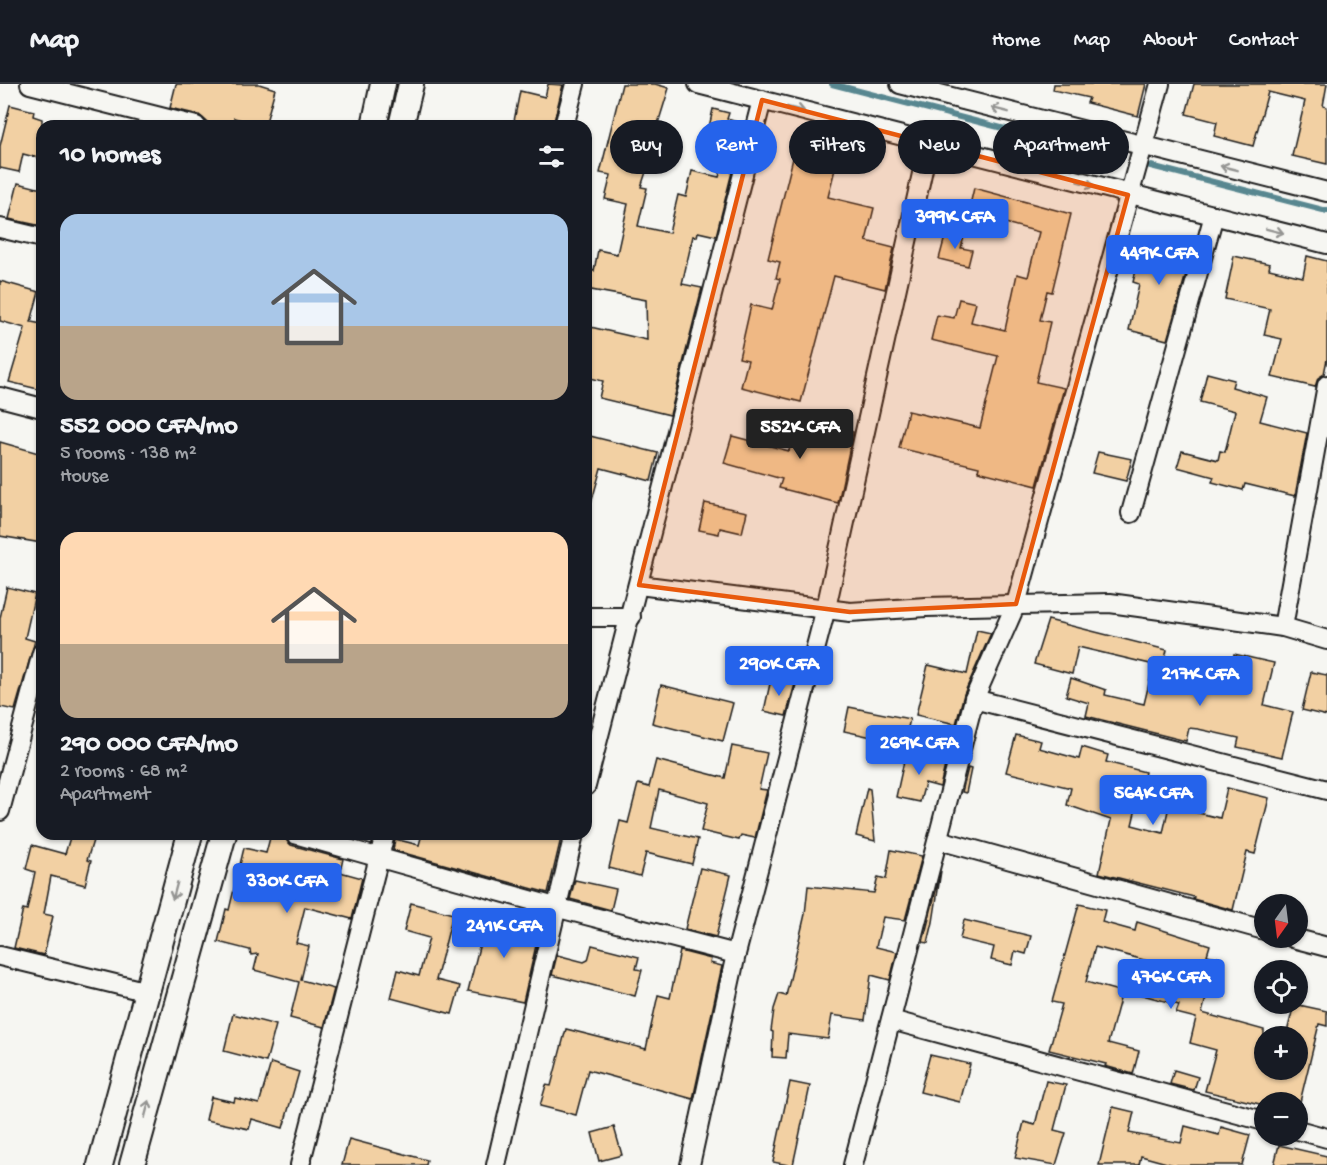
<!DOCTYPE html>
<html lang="en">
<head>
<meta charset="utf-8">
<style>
  body { margin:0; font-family:"Gochi Hand",sans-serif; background:#20242c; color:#f1f3f6; height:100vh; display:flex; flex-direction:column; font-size:22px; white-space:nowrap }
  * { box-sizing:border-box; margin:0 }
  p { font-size:20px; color:#9ea1a6 }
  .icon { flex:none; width:33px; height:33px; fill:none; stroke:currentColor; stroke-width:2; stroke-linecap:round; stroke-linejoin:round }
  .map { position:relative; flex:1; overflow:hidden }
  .side { position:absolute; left:36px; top:36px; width:556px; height:720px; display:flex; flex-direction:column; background:#171b24; border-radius:18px; box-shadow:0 2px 4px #0004 }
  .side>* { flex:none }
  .top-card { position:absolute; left:610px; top:36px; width:570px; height:54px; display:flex; gap:12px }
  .needle { width:39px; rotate:194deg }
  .controls { position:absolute; left:1254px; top:810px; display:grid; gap:12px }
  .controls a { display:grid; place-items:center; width:54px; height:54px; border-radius:50%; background:#171b24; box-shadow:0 2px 4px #0004; font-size:30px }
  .price { position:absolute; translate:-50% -51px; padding:0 14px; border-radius:6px; background:#2563eb; color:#fff; font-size:20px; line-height:39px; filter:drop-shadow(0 2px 3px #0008) }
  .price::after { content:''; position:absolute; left:50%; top:36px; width:18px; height:14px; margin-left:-9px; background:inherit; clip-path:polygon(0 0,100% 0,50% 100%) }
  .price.current { background:#222; color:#fff }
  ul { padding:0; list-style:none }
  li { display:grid; align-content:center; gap:12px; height:318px; padding:0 24px }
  li span { display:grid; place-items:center; height:186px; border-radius:18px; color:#555 }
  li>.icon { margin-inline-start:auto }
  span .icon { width:108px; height:108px; fill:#fffc; stroke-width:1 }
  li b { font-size:26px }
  h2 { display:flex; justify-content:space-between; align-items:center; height:72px; padding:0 24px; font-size:26px }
  .pill { padding:0 21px; border-radius:27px; background:#171b24; box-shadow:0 2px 4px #0004; font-size:21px; line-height:54px }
  .pill.current { background:#2563eb; color:#fff }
  header { display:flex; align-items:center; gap:36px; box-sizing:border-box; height:84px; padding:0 30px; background:#171b24; border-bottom:2px solid #363941 }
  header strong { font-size:28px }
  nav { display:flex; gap:33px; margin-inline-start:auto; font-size:21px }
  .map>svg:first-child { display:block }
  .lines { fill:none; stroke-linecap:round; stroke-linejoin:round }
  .stream { stroke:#588790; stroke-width:6 }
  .building { fill:#f2d0a3; stroke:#1c1c1c; stroke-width:1.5 }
  .minor-casing { stroke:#1c1c1c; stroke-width:22 }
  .secondary-casing { stroke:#1c1c1c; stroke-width:28 }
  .minor { stroke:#f6f6f2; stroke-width:18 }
  .secondary { stroke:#f6f6f2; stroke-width:24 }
  .oneway { stroke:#949492 }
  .marked { fill:#e8590c; fill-opacity:0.2; stroke:#e8590c; stroke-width:4.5; stroke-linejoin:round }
</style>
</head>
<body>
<header>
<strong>Map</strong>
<nav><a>Home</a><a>Map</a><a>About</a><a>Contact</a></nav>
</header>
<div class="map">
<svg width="1327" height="1081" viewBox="0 0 1327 1081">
  <rect width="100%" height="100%" fill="#f6f6f2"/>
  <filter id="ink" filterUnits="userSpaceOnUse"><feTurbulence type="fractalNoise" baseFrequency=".0167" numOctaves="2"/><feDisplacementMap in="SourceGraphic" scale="12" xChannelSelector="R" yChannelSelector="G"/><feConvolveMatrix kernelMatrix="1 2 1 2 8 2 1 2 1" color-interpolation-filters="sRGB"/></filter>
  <g filter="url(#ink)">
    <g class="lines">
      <g class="stream">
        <polyline points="832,0 1106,71"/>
        <polyline points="1147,81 1327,127"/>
      </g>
    </g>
    <g class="building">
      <polygon points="176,0 259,0 275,5 265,42 234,34 232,42 212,42 199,31 170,24"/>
      <polygon points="548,0 563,1 553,41 540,38 537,42 514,37 520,7 545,13"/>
      <polygon points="622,0 655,0 669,4 648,72 651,73 641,103 647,104 638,142 669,149 678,111 686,113 692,87 719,93 731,53 708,48 713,25 729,29 727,35 744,40 716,152 698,148 697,153 693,152 682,200 702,204 670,331 599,314 603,297 586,293 586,242 647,256 646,216 586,205 586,185 594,187 598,166 617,170 628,120 605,115 611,91 600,89"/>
      <polygon points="1054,0 1146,0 1138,32 1087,19 1089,14 1053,6"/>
      <polygon points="1194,0 1327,0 1323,22 1327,23 1327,80 1292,72 1305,17 1268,8 1253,62 1214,52 1217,38 1186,30"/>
      <polygon points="10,21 34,27 33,32 42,35 42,75 23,70 19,88 0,84 0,62"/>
      <polygon points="797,58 839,69 828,113 874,124 866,157 894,164 885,205 834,192 801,318 741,303 748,276 739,274 751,221 772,226 780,195 776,194 780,178 768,175"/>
      <polygon points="18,99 42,105 42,142 9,135"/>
      <polygon points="974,104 1071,130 1052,208 1047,207 1040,236 1050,238 1036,298 1064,304 1037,402 978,387 979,383 899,364 908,327 980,344 998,272 931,256 937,231 954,234 959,215 976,219 971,238 1005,246 1017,190 1028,193 1039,148 994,136 993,140 967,134"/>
      <polygon points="946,149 964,153 961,164 972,166 968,182 939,175"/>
      <polygon points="1144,155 1169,161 1170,157 1194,162 1167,256 1129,246 1139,200 1133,198"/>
      <polygon points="1234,172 1270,180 1269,185 1303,193 1307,172 1327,177 1327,275 1324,290 1318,294 1315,303 1272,293 1282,255 1264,251 1270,225 1225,215"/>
      <polygon points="0,197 39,208 31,238 42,240 42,306 9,298 25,244 0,237"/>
      <polygon points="1207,289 1234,296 1232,303 1267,313 1260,337 1307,349 1295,412 1245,400 1243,406 1212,398 1214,393 1177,383 1182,367 1218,376 1220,367 1225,368 1235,327 1200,318"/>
      <polygon points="797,334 853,348 838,419 779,404 782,395 724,379 732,352 789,367"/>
      <polygon points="586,351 658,369 651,397 601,384 591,420 586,419"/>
      <polygon points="0,358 42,370 42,459 0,452"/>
      <polygon points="1098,368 1132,375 1126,397 1092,389"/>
      <polygon points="705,419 747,428 742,449 720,444 719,450 699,446"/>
      <polygon points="7,503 35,510 25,554 35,557 15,626 0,623 0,534"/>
      <polygon points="1048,536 1167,566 1163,583 1078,563 1072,590 1034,580"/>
      <polygon points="977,546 991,549 964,610 956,640 916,631 928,581 967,590"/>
      <polygon points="1234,570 1274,579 1264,621 1293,628 1282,673 1237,663 1239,654 1198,645 1189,644 1186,657 1086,632 1089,619 1066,612 1071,594 1106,606 1105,611 1144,620 1152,587 1190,596 1192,592 1226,604"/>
      <polygon points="1311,588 1327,591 1327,632 1302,626"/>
      <polygon points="771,595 795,600 786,632 764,627"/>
      <polygon points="661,601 733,619 723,657 652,639"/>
      <polygon points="849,623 910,635 904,660 844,647"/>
      <polygon points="1016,651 1041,657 1039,664 1079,675 1082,663 1108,671 1106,678 1145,688 1132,741 1163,749 1169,722 1220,734 1227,704 1269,714 1255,770 1247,768 1233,826 1193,815 1194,813 1099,789 1111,736 1067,721 1071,704 1006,688"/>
      <polygon points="732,662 767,669 759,705 767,706 755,754 741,751 739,756 701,747 708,719 659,706 651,744 698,755 692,780 646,769 640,792 609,784 620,737 628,739 638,700 649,703 656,676 725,694"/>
      <polygon points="906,668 946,677 940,703 925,699 920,718 896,713"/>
      <polygon points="968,684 971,685 966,709 962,708"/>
      <polygon points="867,704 870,705 875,757 856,752"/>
      <polygon points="71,750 95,750 87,776 91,777 85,801 51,792 44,830 53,832 44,871 14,864 23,825 27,826 35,788 26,785 32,761 65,770"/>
      <polygon points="271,750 284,750 287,757 291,761 343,775 340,788 362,794 352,835 305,823 296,859 309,862 301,896 334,905 324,943 290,934 299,898 254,886 258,870 251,871 250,866 218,858 226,825 229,826 244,764 266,769"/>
      <polygon points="422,750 562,750 548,809 393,766 395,755 419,761"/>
      <polygon points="891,766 922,772 905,836 883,833 876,863 897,868 890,896 871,891 865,936 832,931 828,955 788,950 786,974 772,973 773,948 771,947 774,925 779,910 786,912 805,830 808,802 874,809 878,793 886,795"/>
      <polygon points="700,784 731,791 716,853 685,845"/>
      <polygon points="941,787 933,838 928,859 923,858"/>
      <polygon points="575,796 616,805 611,826 570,815"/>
      <polygon points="411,819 453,830 436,896 460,902 452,930 391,914 398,886 419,892 429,854 404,847"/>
      <polygon points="1079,820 1105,826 1102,838 1135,847 1137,838 1210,861 1207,871 1217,873 1202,929 1264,946 1264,986 1298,986 1298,952 1286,952 1294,920 1327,927 1327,942 1319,940 1300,1018 1264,1018 1264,1021 1205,1007 1216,966 1190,959 1196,934 1176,929 1179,921 1139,910 1148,877 1095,863 1086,898 1122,908 1108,959 1139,967 1133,990 1105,982 1106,980 1049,966 1062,920 1052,918"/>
      <polygon points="487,831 540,844 523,918 468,907"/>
      <polygon points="964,836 1031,852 1026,870 1015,867 1012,881 991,876 994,863 960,855"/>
      <polygon points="592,861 639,873 636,885 642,886 635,912 552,891 557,871 584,878 588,876"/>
      <polygon points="680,867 711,875 710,879 722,882 693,1015 588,986 576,1031 540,1022 546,1001 551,1002 566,945 646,965 658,911 670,914"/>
      <polygon points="233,930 276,941 266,978 224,967"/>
      <polygon points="930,971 970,980 960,1018 920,1008"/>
      <polygon points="271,979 299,988 283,1044 252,1035 249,1045 206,1036 211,1013 234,1018 235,1014 259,1020"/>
      <polygon points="1174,986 1198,993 1194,1006 1170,1000"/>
      <polygon points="1046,997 1066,1001 1054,1046 1066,1049 1056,1081 1015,1074 1024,1038 1035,1041"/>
      <polygon points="790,998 810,1002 793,1081 788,1081 773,1078"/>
      <polygon points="1113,1023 1134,1028 1129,1049 1181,1059 1185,1042 1219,1051 1221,1043 1250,1051 1242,1081 1174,1081 1141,1072 1139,1081 1099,1081"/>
      <polygon points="614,1043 622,1071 599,1077 592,1049"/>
      <polygon points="349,1055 427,1076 426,1081 342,1081"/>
      <polygon points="1279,1061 1327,1072 1327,1081 1274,1081"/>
    </g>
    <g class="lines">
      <g class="minor-casing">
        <g id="minor">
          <polyline points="30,0 196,42"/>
          <polyline points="698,0 1327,160"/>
          <polyline points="900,0 1327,108"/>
          <polyline points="564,42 575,0"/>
          <polyline points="0,144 42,154"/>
          <polyline points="0,313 42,324"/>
          <polyline points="1131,429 1214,131"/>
          <polyline points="639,501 850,528 926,523 1110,519 1283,543 1327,556"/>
          <polyline points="586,533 631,533"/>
          <polyline points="1283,543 1327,301"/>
          <polyline points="974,615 1327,706"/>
          <polyline points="586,702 762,16"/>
          <polyline points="0,727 42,569"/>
          <polyline points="295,750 555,823 736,870"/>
          <polyline points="939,756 1264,846"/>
          <polyline points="1293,854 1327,863"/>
          <polyline points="0,872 148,908"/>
          <polyline points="891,936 1264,1037"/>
          <polyline points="1298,1046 1327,1054"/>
          <polyline points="300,1081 385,750"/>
          <polyline points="496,1081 574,750"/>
          <polyline points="690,1081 736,870 826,524 929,58"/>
          <polyline points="853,1081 974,615 1016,520 1160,0"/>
        </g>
      </g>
      <g class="secondary-casing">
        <g id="secondary">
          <polyline points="374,42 383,0"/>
          <polyline points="401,42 411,0"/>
          <polyline points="100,1081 190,750"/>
          <polyline points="132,1081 224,750"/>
        </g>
      </g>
      <use href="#minor" class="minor"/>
      <use href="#secondary" class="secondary"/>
    </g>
    <defs><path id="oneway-shaft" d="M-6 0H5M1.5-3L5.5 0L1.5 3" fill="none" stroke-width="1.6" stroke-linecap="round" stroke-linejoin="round" transform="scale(1.5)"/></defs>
    <g class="oneway">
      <use href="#oneway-shaft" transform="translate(796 25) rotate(14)"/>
      <use href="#oneway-shaft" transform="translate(1000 26) rotate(-166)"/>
      <use href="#oneway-shaft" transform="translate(1229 84) rotate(-166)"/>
      <use href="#oneway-shaft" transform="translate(1086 100) rotate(15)"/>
      <use href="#oneway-shaft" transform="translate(1275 147) rotate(14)"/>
      <use href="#oneway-shaft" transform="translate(175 807) rotate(105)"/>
      <use href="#oneway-shaft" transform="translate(147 1025) rotate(-75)"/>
    </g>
  </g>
  <path class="marked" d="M762,16L1128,111L1016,520L850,528L639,501Z"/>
</svg>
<div class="controls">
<a><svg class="needle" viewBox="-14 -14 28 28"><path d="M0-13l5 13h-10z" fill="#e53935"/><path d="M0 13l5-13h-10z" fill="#9ea1a6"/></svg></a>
<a><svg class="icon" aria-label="locate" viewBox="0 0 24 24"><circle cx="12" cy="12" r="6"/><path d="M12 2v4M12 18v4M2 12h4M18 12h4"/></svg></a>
<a>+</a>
<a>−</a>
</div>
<b class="price" style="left:955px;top:166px">399K CFA</b>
<b class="price" style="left:1159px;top:202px">449K CFA</b>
<b class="price current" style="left:800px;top:376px">552K CFA</b>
<b class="price" style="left:779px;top:613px">290K CFA</b>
<b class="price" style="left:1200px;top:623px">217K CFA</b>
<b class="price" style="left:919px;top:692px">269K CFA</b>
<b class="price" style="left:1153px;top:742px">564K CFA</b>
<b class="price" style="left:287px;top:830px">330K CFA</b>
<b class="price" style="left:504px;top:875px">241K CFA</b>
<b class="price" style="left:1171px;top:926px">476K CFA</b>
<div class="top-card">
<a class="pill">Buy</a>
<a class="pill current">Rent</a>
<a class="pill">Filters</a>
<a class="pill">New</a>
<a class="pill">Apartment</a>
</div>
<section class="side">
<h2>10 homes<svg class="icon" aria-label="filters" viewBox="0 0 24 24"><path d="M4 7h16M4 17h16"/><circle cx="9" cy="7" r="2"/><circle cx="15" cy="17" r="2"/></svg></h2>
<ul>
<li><span style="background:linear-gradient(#a9c7e8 60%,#b9a48a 0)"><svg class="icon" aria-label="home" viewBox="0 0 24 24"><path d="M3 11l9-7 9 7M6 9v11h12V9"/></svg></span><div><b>552 000 CFA/mo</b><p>5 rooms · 138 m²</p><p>House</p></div></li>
<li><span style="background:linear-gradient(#ffd9b3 60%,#b9a48a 0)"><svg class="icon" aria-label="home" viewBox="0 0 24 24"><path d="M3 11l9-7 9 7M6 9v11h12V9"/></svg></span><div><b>290 000 CFA/mo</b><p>2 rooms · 68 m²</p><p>Apartment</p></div></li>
</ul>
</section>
</div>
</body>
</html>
